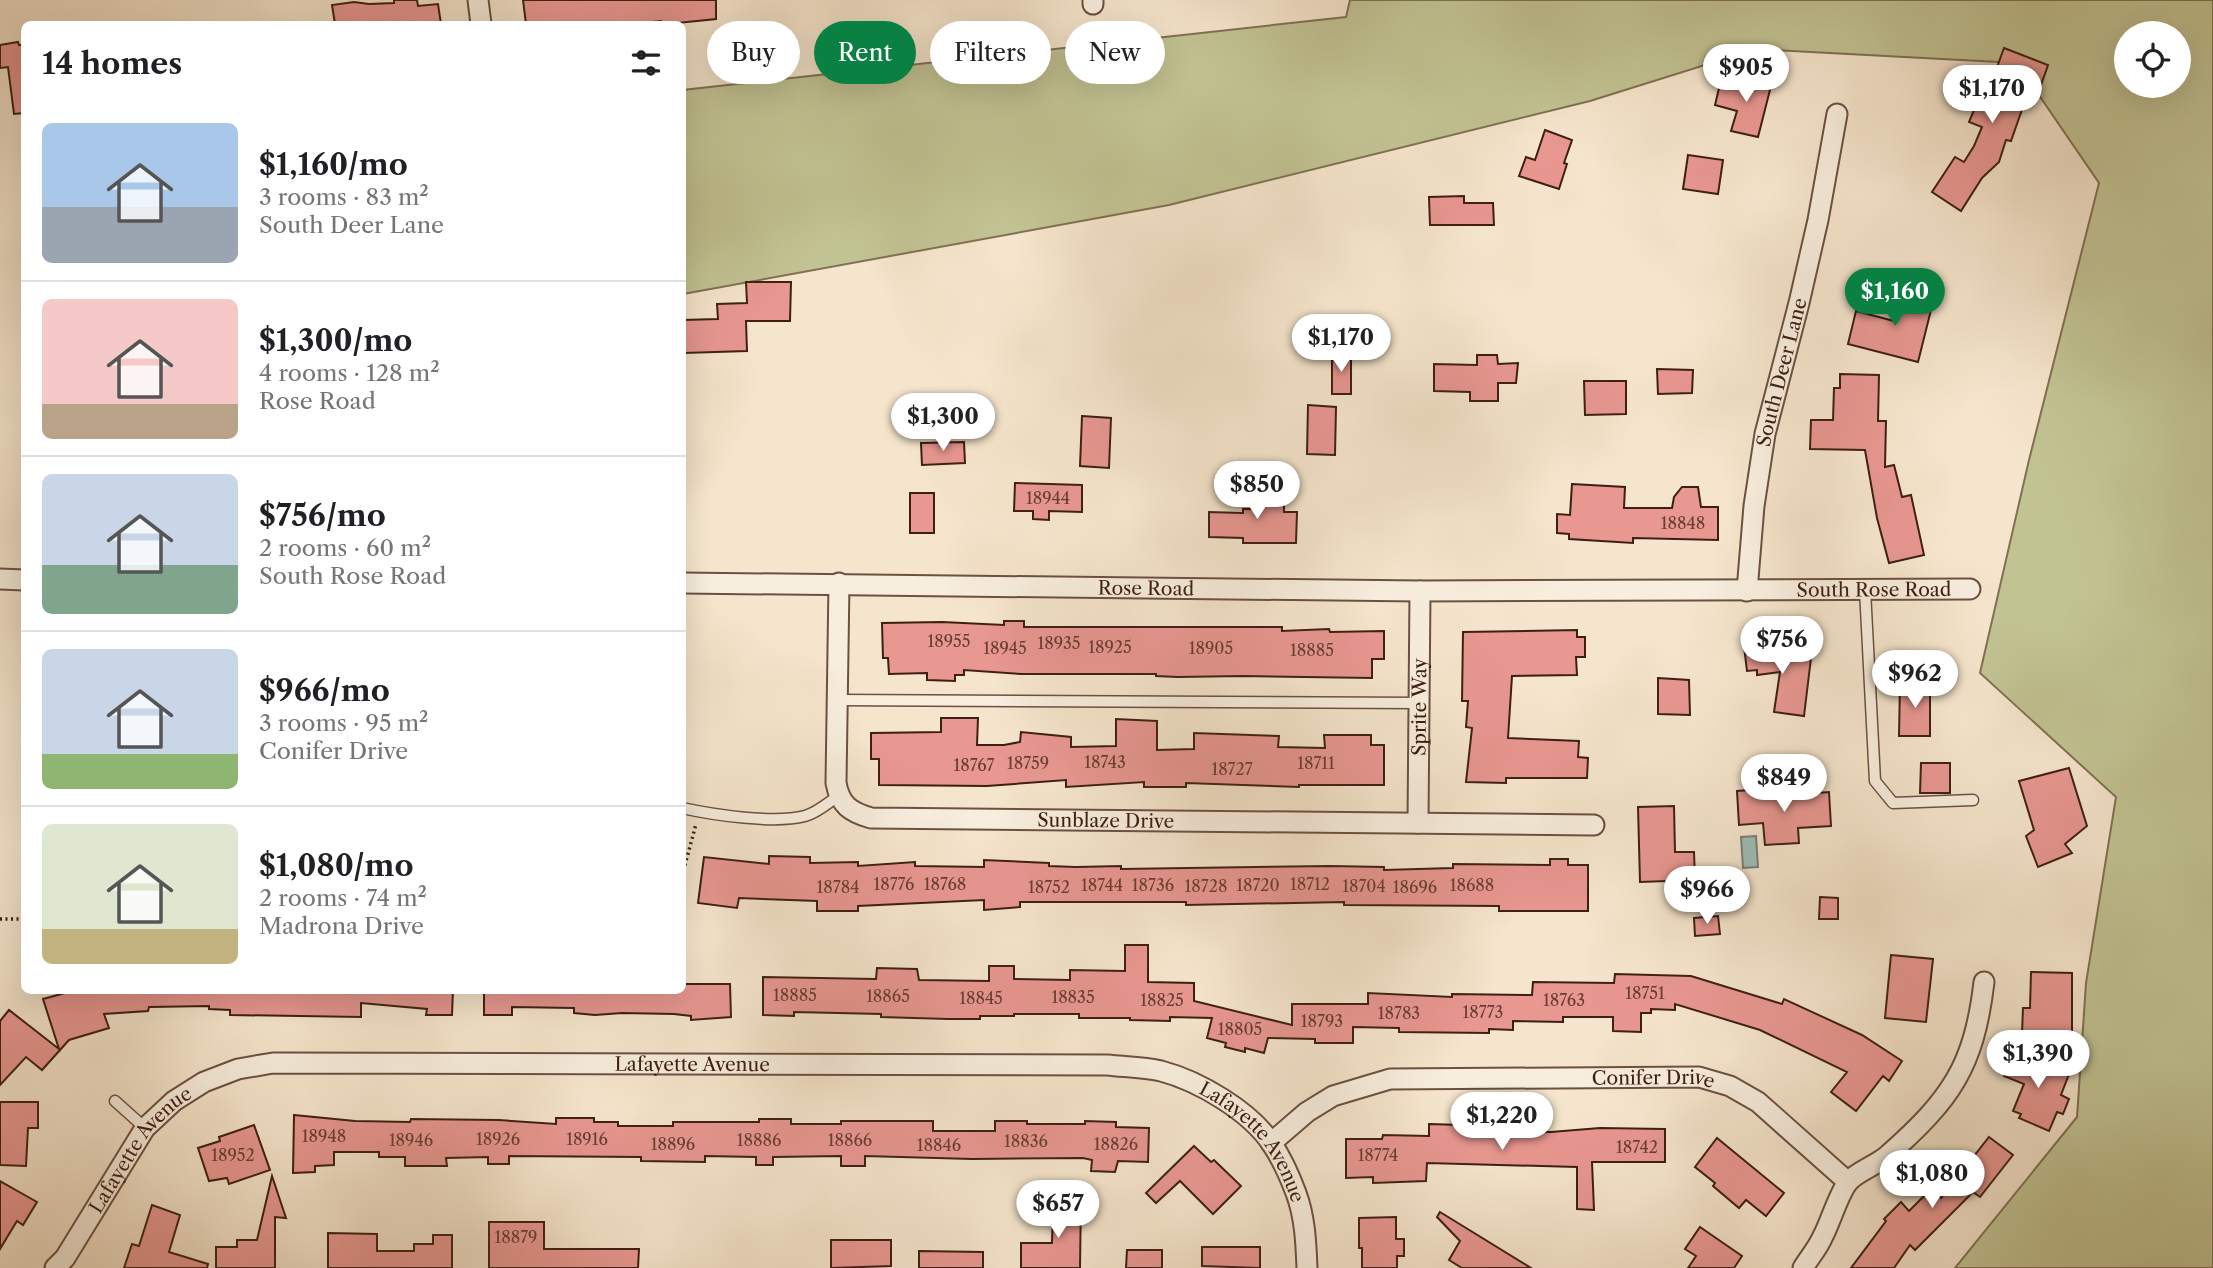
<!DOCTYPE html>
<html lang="en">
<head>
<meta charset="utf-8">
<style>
  body { margin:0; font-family:"Libre Caslon Text",serif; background:#f2f2f2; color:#202124; height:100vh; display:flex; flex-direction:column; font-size:26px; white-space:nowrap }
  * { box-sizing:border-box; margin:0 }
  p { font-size:23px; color:#757577 }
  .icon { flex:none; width:38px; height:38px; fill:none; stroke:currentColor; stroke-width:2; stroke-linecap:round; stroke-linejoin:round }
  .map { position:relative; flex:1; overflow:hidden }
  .details { position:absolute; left:21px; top:21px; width:665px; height:973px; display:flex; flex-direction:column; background:#fff; border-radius:10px; box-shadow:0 7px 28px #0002 }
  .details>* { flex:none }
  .hud { position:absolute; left:707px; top:21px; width:665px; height:63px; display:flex; gap:14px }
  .tools { position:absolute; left:2114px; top:21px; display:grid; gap:14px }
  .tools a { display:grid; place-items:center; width:77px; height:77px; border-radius:50%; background:#fff; box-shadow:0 7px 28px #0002; font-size:35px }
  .price { position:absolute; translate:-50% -60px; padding:0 16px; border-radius:24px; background:#fff; color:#222; font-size:23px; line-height:46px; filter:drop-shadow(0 2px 4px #0008) }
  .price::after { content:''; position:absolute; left:50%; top:42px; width:21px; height:16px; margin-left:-10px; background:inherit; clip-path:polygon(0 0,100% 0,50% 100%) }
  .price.active { background:#0b8043; color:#fff }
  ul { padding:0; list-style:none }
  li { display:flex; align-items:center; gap:21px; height:175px; padding:0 21px }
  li+li { border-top:2px solid #e0e0e0 }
  li span { display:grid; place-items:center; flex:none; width:196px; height:140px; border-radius:10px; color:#555 }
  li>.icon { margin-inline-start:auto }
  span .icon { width:84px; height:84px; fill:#fffc; stroke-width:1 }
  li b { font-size:30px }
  h2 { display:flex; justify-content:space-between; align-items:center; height:84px; padding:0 21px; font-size:30px }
  .pill { padding:0 24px; border-radius:32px; background:#fff; box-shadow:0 7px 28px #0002; font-size:24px; line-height:63px }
  .pill.active { background:#0b8043; color:#fff }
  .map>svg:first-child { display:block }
  .green { fill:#c2c393; stroke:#807153; stroke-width:2; fill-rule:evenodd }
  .water { fill:#9cbfb8; stroke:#767f76; stroke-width:2 }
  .building { fill:#e89791; stroke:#3e1f13; stroke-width:2 }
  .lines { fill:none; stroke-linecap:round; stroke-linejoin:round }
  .service-casing { stroke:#6c5041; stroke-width:13 }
  .minor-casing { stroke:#6c5041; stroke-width:23 }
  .path { stroke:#3e1f13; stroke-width:3.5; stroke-dasharray:2 3.5; stroke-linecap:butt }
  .service { stroke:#f8eede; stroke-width:10 }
  .minor { stroke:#f8eede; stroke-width:19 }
  .labels { text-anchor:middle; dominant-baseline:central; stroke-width:7; stroke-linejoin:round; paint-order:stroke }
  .number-label { font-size:16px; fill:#683d32 }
  .street-label { font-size:19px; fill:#3e1f13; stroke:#f8eede }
</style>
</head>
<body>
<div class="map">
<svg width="2213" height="1268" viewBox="0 0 2213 1268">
  <rect width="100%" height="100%" fill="#f5e5cc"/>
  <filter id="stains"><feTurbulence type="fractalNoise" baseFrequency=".00286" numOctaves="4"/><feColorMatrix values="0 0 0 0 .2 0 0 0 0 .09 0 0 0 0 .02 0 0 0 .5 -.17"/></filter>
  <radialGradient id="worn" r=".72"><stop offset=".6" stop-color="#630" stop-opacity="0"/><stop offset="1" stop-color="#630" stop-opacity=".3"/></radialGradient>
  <path class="green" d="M1350,0H2213V1268H1955L2077,1117L2086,983L2116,797L1980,673L2029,460L2099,183L2017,63L1756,49L1590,101L1169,205L683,294V90L1346,17ZM2126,33H2179V86H2126Z"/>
  <polygon class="water" points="1756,836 1758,867 1743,868 1741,837"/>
  <g class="building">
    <polygon points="394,0 417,0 418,6 438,4 441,24 335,24 332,5 354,2 369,4 394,3"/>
    <polygon points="523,0 716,0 716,19 667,24 662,24 661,21 630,24 526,24"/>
    <polygon points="18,42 19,45 24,45 24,113 14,114 8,67 0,68 0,45"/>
    <polygon points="2004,48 2048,65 2041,85 2036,83 2029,102 2025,101 2011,141 2006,140 1999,162 1982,178 1961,211 1932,192 1955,157 1964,162 1974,146 1982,127 1969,122 1979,98 1985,100"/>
    <polygon points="1746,75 1772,82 1758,137 1731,131 1737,111 1715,105 1720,84 1742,90"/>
    <polygon points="1545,130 1572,140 1564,163 1567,164 1559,189 1519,176 1526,157 1535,160"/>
    <polygon points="1688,155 1723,160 1718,194 1683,189"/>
    <polygon points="1464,196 1464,203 1493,203 1494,225 1430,225 1429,197"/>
    <polygon points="746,282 791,282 790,321 746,321 747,351 684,353 683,320 718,319 717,304 747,303"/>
    <polygon points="1902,290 1934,298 1918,362 1848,344 1856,311 1894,321"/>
    <rect x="1332" y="353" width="19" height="41"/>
    <polygon points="1477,355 1497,355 1498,364 1518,363 1516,383 1498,383 1498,401 1470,401 1470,392 1434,391 1434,364 1477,365"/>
    <polygon points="1657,369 1693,370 1692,393 1658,394"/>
    <polygon points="1840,374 1879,375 1878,421 1886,421 1885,467 1894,465 1902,497 1911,495 1924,555 1889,563 1877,518 1865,450 1810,449 1811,420 1833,420 1834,388 1840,388"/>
    <polygon points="1584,381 1626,381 1626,414 1585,415"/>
    <polygon points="1308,405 1336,407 1335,455 1307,454"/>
    <polygon points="1082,416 1111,418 1109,468 1080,466"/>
    <polygon points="964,442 965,463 922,465 921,443"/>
    <polygon points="1015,483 1082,485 1082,512 1049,511 1049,520 1033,519 1033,511 1014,511"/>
    <polygon points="1572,484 1625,487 1624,508 1672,508 1674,497 1682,487 1698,487 1701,507 1718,507 1718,540 1633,538 1633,543 1569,539 1569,534 1557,533 1557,514 1570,515"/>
    <polygon points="1251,492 1284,492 1284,512 1297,512 1296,543 1243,543 1243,538 1209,537 1209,512 1243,513 1243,509 1251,509"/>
    <rect x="910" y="493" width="24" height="40"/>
    <polygon points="1004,621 1024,621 1024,627 1282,627 1282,631 1329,629 1330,632 1384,631 1384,659 1372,659 1372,678 1243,676 1178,677 1156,676 1156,674 1021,674 964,670 964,675 955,675 955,681 927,680 927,673 889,674 888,658 883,658 882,623 942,622 1004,625"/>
    <polygon points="1577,630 1577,637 1585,637 1585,657 1576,657 1577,675 1512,676 1508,738 1579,741 1578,757 1588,758 1587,778 1506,778 1506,783 1466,782 1472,728 1466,727 1468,701 1462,701 1463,632"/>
    <polygon points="1776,643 1777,654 1811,658 1804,716 1774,712 1780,672 1757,675 1757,670 1747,671 1744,646"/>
    <polygon points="1658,678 1689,680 1690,715 1658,714"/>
    <polygon points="1900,683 1930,683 1930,736 1899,736"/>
    <polygon points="941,718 978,718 977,745 1004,745 1020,742 1021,732 1071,737 1071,747 1116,746 1116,719 1157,721 1157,750 1194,749 1194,733 1279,736 1278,747 1325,748 1324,735 1371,735 1371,745 1384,745 1384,785 1299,785 1299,787 1186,783 1186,787 1144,787 1144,782 1066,787 1066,780 987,786 879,785 879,759 871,759 871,733 941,732"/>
    <polygon points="1921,763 1950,763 1950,793 1920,793"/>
    <polygon points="2069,768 2087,826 2065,844 2072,853 2038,867 2026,836 2034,830 2019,781"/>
    <polygon points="1764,789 1764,797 1829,792 1831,826 1798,828 1799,843 1765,845 1763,823 1739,825 1737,791"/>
    <polygon points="1674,806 1675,852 1694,852 1695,880 1640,882 1638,807"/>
    <polygon points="769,856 810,857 810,863 858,862 858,866 915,862 915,866 984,867 984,860 1049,863 1049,866 1076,867 1121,866 1121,869 1330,866 1384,867 1384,870 1453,868 1453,864 1550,865 1550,859 1568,859 1568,865 1588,865 1588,911 1499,911 1499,906 1344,905 1344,902 1186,905 1186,902 1020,902 1020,907 984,910 984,900 858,906 858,911 817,911 817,901 739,898 737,908 698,903 704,857 769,864"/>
    <polygon points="1820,897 1838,898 1838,919 1819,919"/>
    <polygon points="1718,916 1720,934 1695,936 1694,918"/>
    <polygon points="1125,945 1148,945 1148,982 1194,983 1194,1001 1292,1025 1292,1004 1368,1004 1368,993 1452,997 1452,994 1532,995 1533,982 1614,983 1615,974 1691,976 1782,1004 1784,999 1862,1035 1902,1061 1889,1081 1883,1076 1856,1111 1831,1092 1847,1072 1760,1030 1675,1004 1675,1010 1651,1009 1651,1013 1641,1013 1641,1032 1613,1031 1613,1017 1563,1017 1563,1022 1513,1021 1513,1030 1489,1029 1489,1033 1399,1032 1399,1028 1353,1027 1353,1043 1315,1043 1315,1039 1268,1038 1264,1053 1245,1048 1245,1052 1225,1047 1226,1043 1207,1038 1212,1018 1170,1017 1170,1021 1130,1020 1130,1018 1079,1018 1079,1014 1014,1014 1014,1016 980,1016 980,1019 948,1019 881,1017 881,1014 794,1012 794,1016 763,1015 763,977 876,979 877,968 917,969 919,980 989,981 989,966 1014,966 1014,979 1070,980 1070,970 1125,971"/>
    <polygon points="1891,955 1933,959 1926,1022 1885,1018"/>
    <polygon points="2031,972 2072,973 2072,1034 2022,1033 2023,1008 2030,1008"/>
    <polygon points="682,984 730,984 731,1017 691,1020 691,1016 674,1014 622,1013 595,1015 574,1013 574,1008 512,1007 512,1015 484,1015 484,990 682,990"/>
    <polygon points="76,990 453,990 452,1015 426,1015 427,1009 361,1003 361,1017 230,1015 230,1010 209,1009 209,1006 149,1007 148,1011 104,1014 109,1028 69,1040 42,1070 26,1057 0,1085 0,1021 9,1010 59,1049 43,999"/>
    <polygon points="2014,1051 2069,1074 2061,1095 2069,1099 2063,1114 2057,1112 2049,1131 2019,1118 2021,1114 2013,1111 2024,1084 2004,1076"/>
    <polygon points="0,1102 38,1102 38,1128 28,1128 26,1166 0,1165"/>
    <polygon points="294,1115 355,1121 410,1122 411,1119 499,1120 556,1124 556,1118 594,1118 594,1122 618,1122 618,1126 673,1126 673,1122 759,1122 759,1119 791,1119 791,1124 841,1124 841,1121 933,1121 933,1131 995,1131 995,1121 1027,1121 1027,1124 1085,1124 1085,1121 1116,1122 1116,1127 1149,1128 1148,1162 1118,1161 1115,1172 1091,1171 1092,1160 1083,1158 972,1159 865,1156 865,1166 841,1166 841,1156 773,1157 773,1165 756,1165 756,1157 705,1156 705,1162 641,1161 641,1157 509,1156 509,1164 488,1164 488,1157 446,1158 447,1166 405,1166 405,1157 379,1157 379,1152 334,1152 334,1165 315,1166 315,1172 293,1173"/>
    <polygon points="1429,1124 1461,1125 1461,1128 1493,1129 1493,1131 1551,1132 1600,1128 1665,1129 1665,1162 1592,1162 1594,1210 1577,1209 1577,1167 1427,1163 1426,1181 1373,1183 1373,1177 1346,1178 1346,1139 1382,1139 1383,1135 1429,1136"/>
    <polygon points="254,1125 270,1170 229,1184 227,1178 209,1181 198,1148 220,1141 219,1137"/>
    <polygon points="1989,1137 2013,1155 1980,1197 1973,1192 1915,1250 1910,1245 1894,1268 1851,1268 1886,1221 1884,1219 1901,1202 1909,1211 1932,1188 1941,1198"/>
    <polygon points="1717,1138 1784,1193 1766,1216 1746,1200 1739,1208 1713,1186 1715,1183 1695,1167"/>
    <polygon points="1194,1146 1211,1162 1214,1160 1241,1186 1213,1214 1180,1181 1156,1203 1146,1193"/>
    <polygon points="272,1176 286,1218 275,1217 275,1268 216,1268 216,1247 237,1247 237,1240 257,1240"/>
    <polygon points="0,1181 37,1202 23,1225 17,1221 0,1249"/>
    <polygon points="1060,1195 1081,1195 1080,1268 1021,1268 1021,1243 1052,1243 1053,1210 1061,1210"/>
    <polygon points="152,1205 180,1215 169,1252 208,1264 207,1268 124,1268 132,1244 139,1246"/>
    <polygon points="1440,1212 1531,1268 1462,1268 1449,1260 1460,1241 1437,1217"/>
    <polygon points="1396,1217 1396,1239 1404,1239 1404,1256 1397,1256 1397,1268 1362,1268 1362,1248 1359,1248 1359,1218"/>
    <polygon points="489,1222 544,1222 544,1249 639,1249 638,1268 489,1268"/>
    <polygon points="1700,1227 1742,1256 1734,1268 1688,1268 1696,1256 1685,1249"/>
    <polygon points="328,1233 377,1234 377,1251 414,1251 414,1244 433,1244 433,1235 452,1235 452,1268 328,1268"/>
    <polygon points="831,1240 891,1240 891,1266 831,1268"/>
    <polygon points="1202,1247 1260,1247 1260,1268 1202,1266"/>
    <polygon points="1127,1250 1162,1250 1162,1268 1126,1268"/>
    <polygon points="919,1251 983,1252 983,1268 919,1268"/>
  </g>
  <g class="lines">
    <g class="service-casing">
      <g id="service">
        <polyline points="1865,590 1875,781 1893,803 1973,800"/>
        <polyline points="836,700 1419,703"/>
        <path d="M682,808C714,815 774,824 805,816C817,813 828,803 838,796"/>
        <polyline points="115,1101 145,1128"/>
      </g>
    </g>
    <g class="minor-casing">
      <g id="minor">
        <polyline points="478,0 481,24"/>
        <polyline points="1093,0 1093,4"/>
        <polyline points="0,579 24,580"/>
        <path id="s1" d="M682,583L1420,591L1970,589"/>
        <path id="s2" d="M839,583L836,783C840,805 850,812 871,818L1594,825"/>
        <path id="s3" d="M1747,591L1754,506L1765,434L1799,303L1818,220L1837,114"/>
        <path id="s4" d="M1418,823L1420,591"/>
        <path id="s5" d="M1271,1143L1307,1112L1333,1096L1390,1079L1699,1077L1730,1086L1758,1102L1848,1182"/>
        <path id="s6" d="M55,1268L65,1258L145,1128L174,1101L204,1082L238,1069L273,1063L1107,1065C1125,1067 1143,1067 1161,1071C1199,1081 1250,1111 1272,1144C1282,1159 1290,1177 1296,1193C1305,1217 1306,1243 1307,1268"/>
        <path d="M1803,1268C1809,1258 1818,1248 1823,1236C1830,1223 1839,1193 1848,1182C1856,1172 1877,1165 1888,1155C1951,1099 1974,1067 1984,982"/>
      </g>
    </g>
    <g class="path">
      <polyline points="682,876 696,824"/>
      <polyline points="0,919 24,919"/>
    </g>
    <use href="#service" class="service"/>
    <use href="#minor" class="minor"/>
  </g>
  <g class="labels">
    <g class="number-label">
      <text x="1048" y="498">18944</text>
      <text x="1683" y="523">18848</text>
      <text x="949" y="641">18955</text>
      <text x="1059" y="643">18935</text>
      <text x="1110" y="647">18925</text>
      <text x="1005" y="648">18945</text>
      <text x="1211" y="648">18905</text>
      <text x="1312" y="650">18885</text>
      <text x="1105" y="762">18743</text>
      <text x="1028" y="763">18759</text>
      <text x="1316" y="763">18711</text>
      <text x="974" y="765">18767</text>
      <text x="1232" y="769">18727</text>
      <text x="894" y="884">18776</text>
      <text x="945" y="884">18768</text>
      <text x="1310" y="884">18712</text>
      <text x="1102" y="885">18744</text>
      <text x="1153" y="885">18736</text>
      <text x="1258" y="885">18720</text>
      <text x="1472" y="885">18688</text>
      <text x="1206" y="886">18728</text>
      <text x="1364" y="886">18704</text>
      <text x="838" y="887">18784</text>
      <text x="1049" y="887">18752</text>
      <text x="1415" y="887">18696</text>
      <text x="1645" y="993">18751</text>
      <text x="795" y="995">18885</text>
      <text x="888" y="996">18865</text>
      <text x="1073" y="997">18835</text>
      <text x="981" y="998">18845</text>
      <text x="1162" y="1000">18825</text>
      <text x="1564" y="1000">18763</text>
      <text x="1483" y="1012">18773</text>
      <text x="1399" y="1013">18783</text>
      <text x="1322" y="1021">18793</text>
      <text x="1240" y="1029">18805</text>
      <text x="324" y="1136">18948</text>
      <text x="498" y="1139">18926</text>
      <text x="587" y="1139">18916</text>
      <text x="411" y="1140">18946</text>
      <text x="759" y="1140">18886</text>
      <text x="850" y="1140">18866</text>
      <text x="1026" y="1141">18836</text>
      <text x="673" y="1144">18896</text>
      <text x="1116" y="1144">18826</text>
      <text x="939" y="1145">18846</text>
      <text x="1637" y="1147">18742</text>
      <text x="233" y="1155">18952</text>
      <text x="1378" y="1155">18774</text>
      <text x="516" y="1237">18879</text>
    </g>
    <g class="street-label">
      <text stroke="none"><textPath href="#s3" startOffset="222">South Deer Lane</textPath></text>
      <text stroke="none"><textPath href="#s1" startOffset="464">Rose Road</textPath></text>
      <text stroke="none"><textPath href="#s1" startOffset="1192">South Rose Road</textPath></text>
      <text stroke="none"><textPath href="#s4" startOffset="116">Sprite Way</textPath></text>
      <text stroke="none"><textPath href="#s2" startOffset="488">Sunblaze Drive</textPath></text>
      <text stroke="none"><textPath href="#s6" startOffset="733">Lafayette Avenue</textPath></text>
      <text stroke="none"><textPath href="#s5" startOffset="401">Conifer Drive</textPath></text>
      <text stroke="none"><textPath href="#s6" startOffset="1323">Lafayette Avenue</textPath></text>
      <text stroke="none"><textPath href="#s6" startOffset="147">Lafayette Avenue</textPath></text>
    </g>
  </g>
  <rect width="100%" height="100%" filter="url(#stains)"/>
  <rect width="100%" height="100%" fill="url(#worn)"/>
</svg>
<div class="tools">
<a><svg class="icon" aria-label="locate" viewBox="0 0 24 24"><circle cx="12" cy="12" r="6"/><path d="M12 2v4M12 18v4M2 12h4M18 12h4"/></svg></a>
</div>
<b class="price" style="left:1746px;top:104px">$905</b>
<b class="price" style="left:1992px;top:125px">$1,170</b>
<b class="price active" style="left:1895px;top:328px">$1,160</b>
<b class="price" style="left:1341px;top:374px">$1,170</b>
<b class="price" style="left:943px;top:453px">$1,300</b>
<b class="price" style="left:1257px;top:521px">$850</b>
<b class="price" style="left:1782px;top:676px">$756</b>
<b class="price" style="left:1915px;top:710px">$962</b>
<b class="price" style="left:1784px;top:814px">$849</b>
<b class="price" style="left:1707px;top:926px">$966</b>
<b class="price" style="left:2038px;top:1090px">$1,390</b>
<b class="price" style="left:1502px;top:1152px">$1,220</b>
<b class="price" style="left:1932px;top:1210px">$1,080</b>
<b class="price" style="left:1058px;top:1240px">$657</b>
<div class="hud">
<a class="pill">Buy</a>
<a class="pill active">Rent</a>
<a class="pill">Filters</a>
<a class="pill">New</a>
</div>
<section class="details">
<h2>14 homes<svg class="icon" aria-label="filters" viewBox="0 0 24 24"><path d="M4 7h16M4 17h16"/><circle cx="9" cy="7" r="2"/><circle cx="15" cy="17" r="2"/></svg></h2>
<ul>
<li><span style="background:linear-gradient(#a9c7e8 60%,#9aa5b1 0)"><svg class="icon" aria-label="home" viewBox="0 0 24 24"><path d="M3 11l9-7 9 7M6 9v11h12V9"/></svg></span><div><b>$1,160/mo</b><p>3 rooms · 83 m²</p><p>South Deer Lane</p></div></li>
<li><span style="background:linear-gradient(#f6c9c9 75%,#b9a48a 0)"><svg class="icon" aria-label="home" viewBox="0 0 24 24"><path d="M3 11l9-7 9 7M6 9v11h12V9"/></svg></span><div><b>$1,300/mo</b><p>4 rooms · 128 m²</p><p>Rose Road</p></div></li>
<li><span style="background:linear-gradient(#c9d6e8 65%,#7fa58c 0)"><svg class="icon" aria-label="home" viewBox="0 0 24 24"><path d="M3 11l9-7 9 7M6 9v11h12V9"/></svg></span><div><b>$756/mo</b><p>2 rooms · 60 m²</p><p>South Rose Road</p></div></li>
<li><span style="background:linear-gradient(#c9d6e8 75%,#8fb573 0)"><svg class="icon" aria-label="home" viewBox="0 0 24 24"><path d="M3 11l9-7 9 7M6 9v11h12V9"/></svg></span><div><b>$966/mo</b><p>3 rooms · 95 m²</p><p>Conifer Drive</p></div></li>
<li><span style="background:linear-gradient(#dfe7d0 75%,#c2b280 0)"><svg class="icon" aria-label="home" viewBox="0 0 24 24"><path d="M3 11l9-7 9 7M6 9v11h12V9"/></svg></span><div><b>$1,080/mo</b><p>2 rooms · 74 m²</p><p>Madrona Drive</p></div></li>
</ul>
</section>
</div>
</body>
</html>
